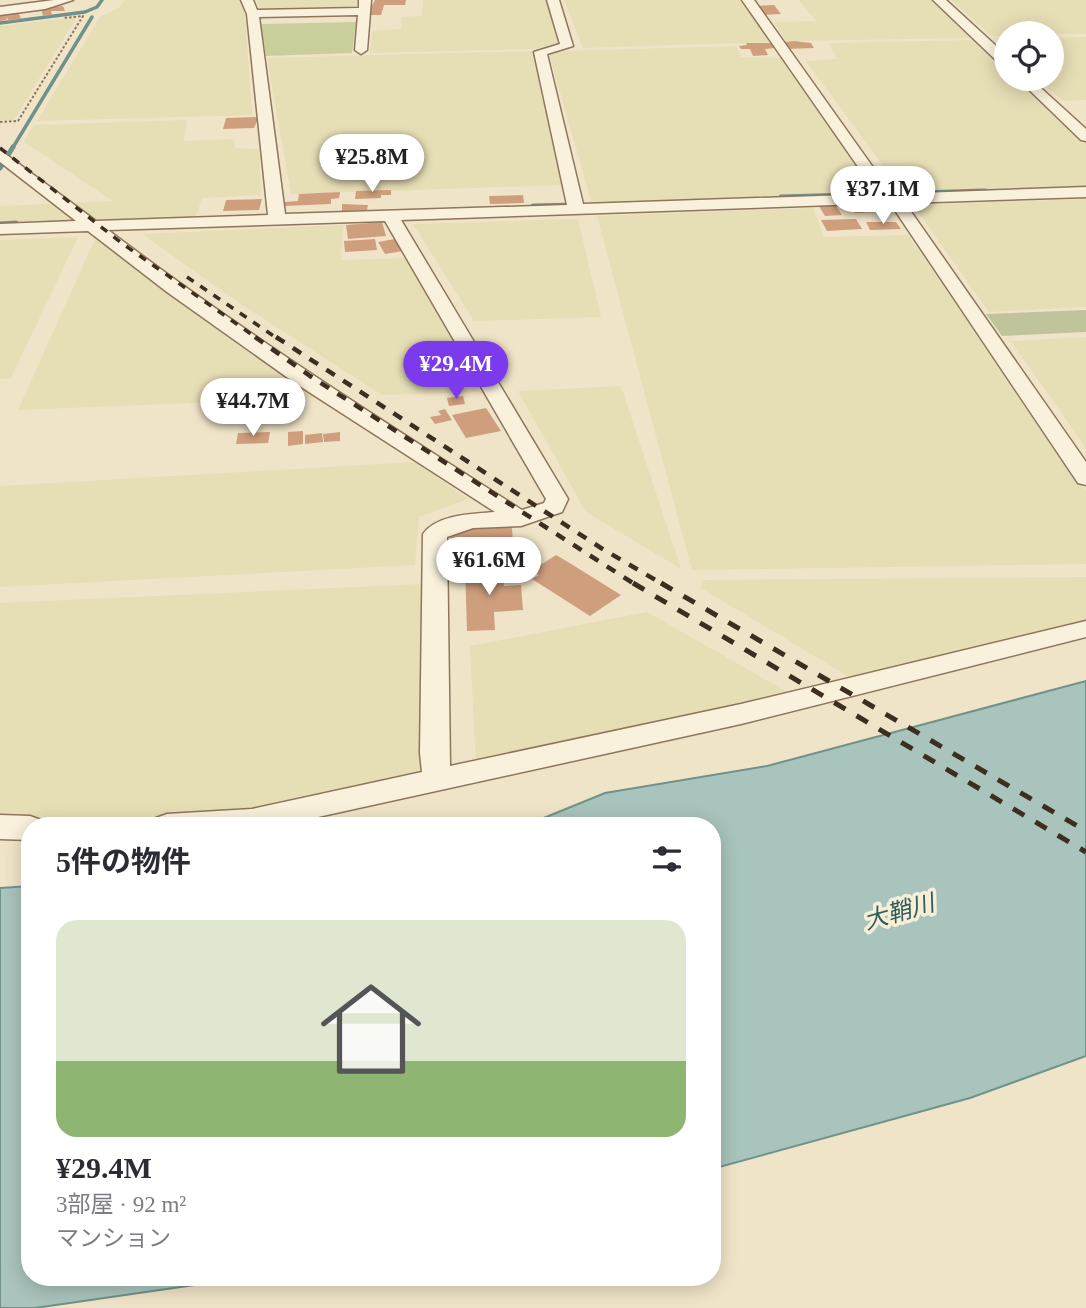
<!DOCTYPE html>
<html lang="ja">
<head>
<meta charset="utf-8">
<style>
  body { margin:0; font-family:"Times New Roman","Noto Sans JP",serif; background:#f7f7f7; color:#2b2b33; height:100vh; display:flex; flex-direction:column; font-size:26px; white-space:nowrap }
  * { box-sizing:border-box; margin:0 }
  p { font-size:23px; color:#7c7c81 }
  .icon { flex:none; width:38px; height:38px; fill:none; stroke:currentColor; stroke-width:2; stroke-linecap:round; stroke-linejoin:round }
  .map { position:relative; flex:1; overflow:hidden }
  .panel { position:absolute; left:21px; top:817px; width:700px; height:469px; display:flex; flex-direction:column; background:#fff; border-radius:28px; box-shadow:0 4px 18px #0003 }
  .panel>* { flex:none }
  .fabs { position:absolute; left:994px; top:21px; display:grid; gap:14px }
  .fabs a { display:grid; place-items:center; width:70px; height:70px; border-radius:50%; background:#fff; box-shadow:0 4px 18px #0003; font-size:35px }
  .price { position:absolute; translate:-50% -60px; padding:0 16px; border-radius:24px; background:#fff; color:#222; font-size:23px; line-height:46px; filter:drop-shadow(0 2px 4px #0008) }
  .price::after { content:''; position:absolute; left:50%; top:42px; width:21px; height:16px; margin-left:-10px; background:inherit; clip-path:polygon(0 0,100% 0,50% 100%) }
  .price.selected { background:#7c3aed; color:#fff }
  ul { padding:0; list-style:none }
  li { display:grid; align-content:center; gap:14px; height:371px; padding:0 35px }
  li span { display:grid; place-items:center; height:217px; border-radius:21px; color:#555 }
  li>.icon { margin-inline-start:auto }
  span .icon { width:126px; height:126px; fill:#fffc; stroke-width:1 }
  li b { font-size:30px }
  h2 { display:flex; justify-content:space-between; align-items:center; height:84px; padding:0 35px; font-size:30px }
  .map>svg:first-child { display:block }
  .farmland { fill:#e6deb5 }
  .green { fill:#c9cf9b }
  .cemetery { fill:#bfc49a }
  .water { fill:#a9c4bc; stroke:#6f938a; stroke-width:2 }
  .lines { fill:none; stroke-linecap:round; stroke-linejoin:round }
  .stream-far1 { stroke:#6f938a; stroke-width:3.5 }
  .stream { stroke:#6f938a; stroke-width:5 }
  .building { fill:#cf9f7d }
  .minor-casing { stroke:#8d765c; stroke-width:3 }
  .path { stroke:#8d765c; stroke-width:2; stroke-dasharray:2.5 2; stroke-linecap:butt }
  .minor { fill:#faf1dc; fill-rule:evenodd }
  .rail-far2 { stroke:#3d2e20; stroke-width:3.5; stroke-dasharray:8 8; stroke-linecap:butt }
  .rail-far1 { stroke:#3d2e20; stroke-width:4.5; stroke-dasharray:10 10; stroke-linecap:butt }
  .rail { stroke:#3d2e20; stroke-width:5; stroke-dasharray:13 13; stroke-linecap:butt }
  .labels { text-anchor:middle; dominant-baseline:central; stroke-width:7; stroke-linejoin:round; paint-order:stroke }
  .near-water-label { font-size:24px; font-style:italic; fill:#2f5d5a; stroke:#f7eed8 }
</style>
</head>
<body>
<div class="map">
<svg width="1086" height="1308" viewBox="0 0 1086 1308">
  <rect width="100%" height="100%" fill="#f0e4c8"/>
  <g class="farmland">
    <polygon points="124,0 240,0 245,15 252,115 37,121 100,17 120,7"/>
    <polygon points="257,0 360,0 360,10 261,13"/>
    <polygon points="423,0 546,0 559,44 535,49 370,53 372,31 401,29 402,17 422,16"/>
    <polygon points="564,0 743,0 773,42 583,48"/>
    <polygon points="799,0 933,0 972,38 786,41 774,22 816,21"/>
    <polygon points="951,0 1086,0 1086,34 1006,33 1006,36 991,36"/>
    <polygon points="77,17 14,120 0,120 0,26"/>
    <polygon points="1086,37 1086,100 1063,101 1037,79 1052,79 1052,38"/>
    <polygon points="976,40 1006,68 1006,79 1018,79 1086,141 1086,189 934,193 928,186 899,187 806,61 837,59 829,43"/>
    <polygon points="736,46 741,57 785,58 879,194 592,204 549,54 558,51"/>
    <polygon points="533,51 567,185 291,194 267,58"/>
    <polygon points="187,120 184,141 234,139 235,148 259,149 261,195 202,198 196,217 0,223 0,206 113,201 24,142 34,125"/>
    <polygon points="1086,199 1086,307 989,312 913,205"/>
    <polygon points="813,208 824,237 908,235 1086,492 1086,564 692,570 597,216"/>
    <polygon points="578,219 601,317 474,321 413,224"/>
    <polygon points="343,225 341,260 406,258 480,392 382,395 241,304 142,234"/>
    <polygon points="78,237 11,378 0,379 0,240"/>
    <polygon points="95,239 320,398 18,410"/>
    <polygon points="1086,337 1086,448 1011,341"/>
    <polygon points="621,386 681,569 586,512 518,391"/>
    <polygon points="415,462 468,499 419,517 415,565 0,587 0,486"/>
    <polygon points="1086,577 1086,620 851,678 701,588 702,580"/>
    <polygon points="424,584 425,779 250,810 90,821 0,815 0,603"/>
    <polygon points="647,612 787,692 476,766 470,646"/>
  </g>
  <polygon class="green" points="356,22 352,53 266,56 261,24"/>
  <polygon class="cemetery" points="1086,310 1086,332 1002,336 986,314"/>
  <g class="water">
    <polygon points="1086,681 1086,1056 970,1098 712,1169 712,826 524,826 605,793 767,766"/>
    <polygon points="30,886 30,1278 243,1278 35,1308 0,1308 0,888"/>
  </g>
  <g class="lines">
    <g class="stream-far1">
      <polyline points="0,23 85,12 97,7 102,0"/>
      <polyline points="12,149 92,17"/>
    </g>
    <g class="stream">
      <polyline points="0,168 13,147"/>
      <polyline points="781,197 985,191"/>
      <polyline points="533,206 576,205"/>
      <polyline points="0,224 16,223"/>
    </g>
  </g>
  <g class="building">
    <polygon points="375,0 406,0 405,5 384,5 381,15 367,15"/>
    <polygon points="774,5 781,14 760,15 754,6"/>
    <polygon points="63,6 65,11 51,11 52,15 43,16 41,8"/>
    <polygon points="18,11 21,19 8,21 7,17 6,20 0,21 0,13"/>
    <polygon points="795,41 811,43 814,48 787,49 783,42"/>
    <polygon points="746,43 772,43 775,48 765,49 768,55 753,56 750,49 741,49 739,46 747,45"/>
    <polygon points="259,117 254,128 223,129 226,118"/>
    <polygon points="391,190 391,195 381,195 381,198 355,199 356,191"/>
    <polygon points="340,192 339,198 331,199 331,204 284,206 285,202 298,201 299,194"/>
    <polygon points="523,195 524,203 490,204 489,196"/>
    <polygon points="262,199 259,210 223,211 226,200"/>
    <polygon points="817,203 834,203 842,215 825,216"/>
    <polygon points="342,204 368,205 367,210 342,211"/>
    <polygon points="875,204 880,212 855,213 850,205"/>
    <polygon points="856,219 862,229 827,231 821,220"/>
    <polygon points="382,222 386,236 348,239 346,225"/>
    <polygon points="866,222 896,222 901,229 870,230"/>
    <polygon points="375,239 377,250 345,252 344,241"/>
    <polygon points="395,239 403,251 385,254 378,242"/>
    <polygon points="463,396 465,404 449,406 447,398"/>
    <polygon points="486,408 501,431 466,438 452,415"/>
    <polygon points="445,409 452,420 435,424 430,417 441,415 438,411"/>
    <polygon points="303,431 303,444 288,446 288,432"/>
    <polygon points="270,432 268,443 236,444 238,433"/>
    <polygon points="340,432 340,441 324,442 323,434"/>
    <polygon points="322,433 323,442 305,444 305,435"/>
    <polygon points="512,527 513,545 451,548 450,530"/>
    <polygon points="556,555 568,562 621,595 590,616 532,579 539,575 531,571"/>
    <polygon points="502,566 504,586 521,585 523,610 494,612 495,630 467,631 465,567"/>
  </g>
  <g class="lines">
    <g class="minor-casing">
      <g id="minor">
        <polygon points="54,0 73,0 45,9 0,15 0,7"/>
        <path d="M241,0H253L257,10L359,8V0H371L367,50L361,54L355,50L358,15L259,17L285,214L567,205L534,52L560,44L547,0H559L573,46L547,54L583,204L877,194L742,0H754L892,194L1086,187V197L905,203L1086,462V485L1078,483L890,203L401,220L568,499L562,512L521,526L473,528L447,537L450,766L741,704L1086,621V637L741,724L277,826H152L156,818L167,814L252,809L422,772L420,753L423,534C437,514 473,514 495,512L295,383L167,292L88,231L0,234V224L76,221L0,162V150L96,221L268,215L247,14ZM385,221L546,499L544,503L522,510C381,420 241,331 108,230Z"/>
        <polygon points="933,0 946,0 1006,55 1006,66 1001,65"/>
        <polygon points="1018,79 1031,79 1086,129 1086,141 1081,140"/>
        <polygon points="0,815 30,816 41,820 44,826 30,826 30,840 0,839"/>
      </g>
    </g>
    <polyline class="path" points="0,122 18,121 83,16 63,18"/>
    <use href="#minor" class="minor"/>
    <g class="rail-far2">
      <polyline points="0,148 123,244 258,339"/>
      <polyline points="187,277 278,339"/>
    </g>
    <g class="rail-far1">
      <polyline points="255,337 310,376 636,585"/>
      <polyline points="276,337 601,548 664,585"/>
    </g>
    <g class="rail">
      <polyline points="633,583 1086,852"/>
      <polyline points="661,583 1086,831"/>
    </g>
  </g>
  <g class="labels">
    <g class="near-water-label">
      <text transform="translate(899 912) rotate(-16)">大鞘川</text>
    </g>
  </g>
</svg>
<div class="fabs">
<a><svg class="icon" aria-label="locate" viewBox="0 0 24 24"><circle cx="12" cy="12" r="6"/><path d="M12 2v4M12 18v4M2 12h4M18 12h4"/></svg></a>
</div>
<b class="price" style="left:372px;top:194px">¥25.8M</b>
<b class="price" style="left:883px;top:226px">¥37.1M</b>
<b class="price selected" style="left:456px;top:401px">¥29.4M</b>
<b class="price" style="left:253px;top:438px">¥44.7M</b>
<b class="price" style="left:489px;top:597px">¥61.6M</b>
<section class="panel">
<h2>5件の物件<svg class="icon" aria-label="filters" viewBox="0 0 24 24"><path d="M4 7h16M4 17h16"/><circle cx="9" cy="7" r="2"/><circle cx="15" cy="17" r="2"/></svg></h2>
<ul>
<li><span style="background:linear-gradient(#dfe7d0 65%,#8fb573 0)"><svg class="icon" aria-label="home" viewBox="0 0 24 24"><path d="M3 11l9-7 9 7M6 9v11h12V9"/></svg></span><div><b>¥29.4M</b><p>3部屋 · 92 m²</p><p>マンション</p></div></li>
</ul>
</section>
</div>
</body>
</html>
